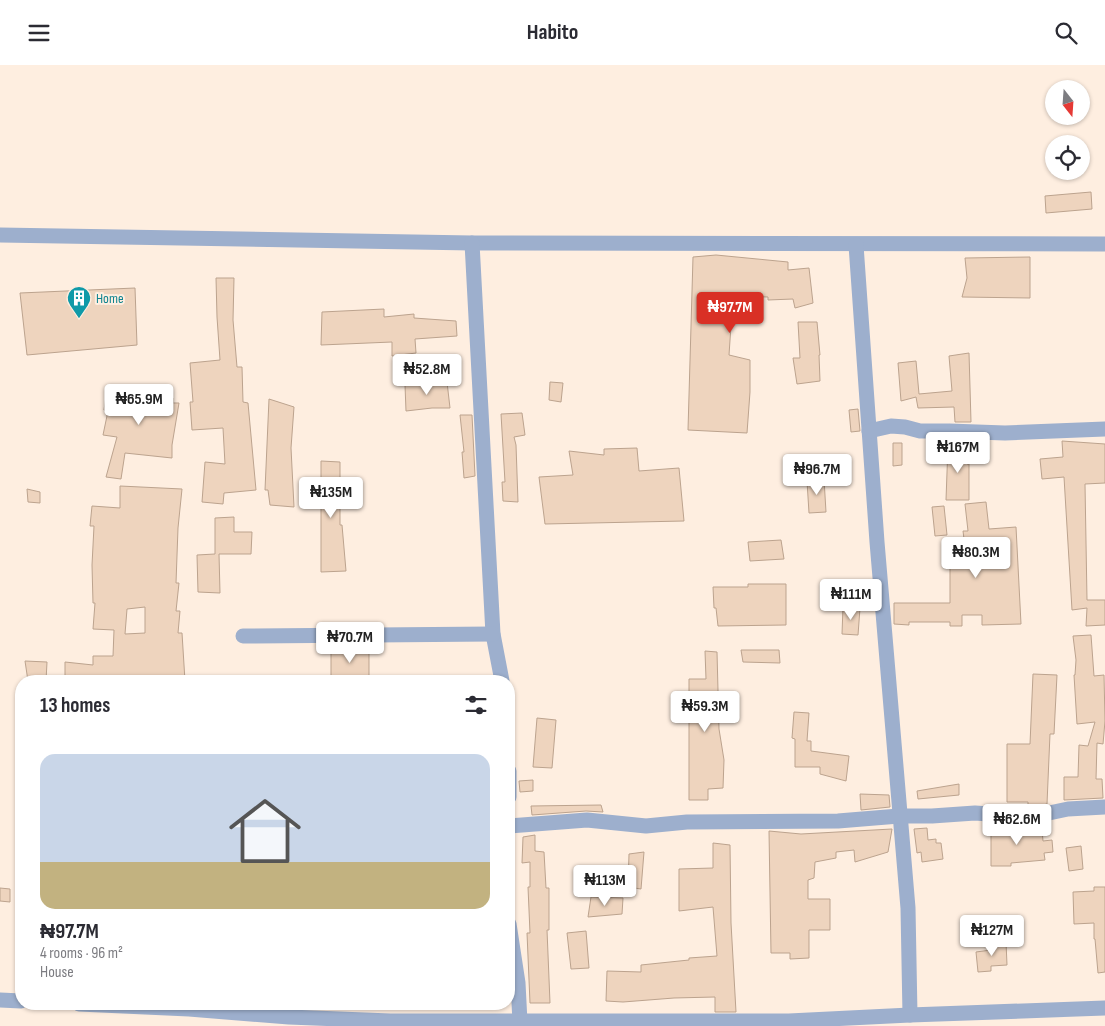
<!DOCTYPE html>
<html lang="en">
<head>
<meta charset="utf-8">
<style>
  body { margin:0; font-family:"Sofia Sans Condensed",sans-serif; background:#f7f7f7; color:#2b2b33; height:100vh; display:flex; flex-direction:column; font-size:19px; white-space:nowrap }
  * { box-sizing:border-box; margin:0 }
  p { font-size:16px; color:#7c7c81 }
  .icon { flex:none; width:28px; height:28px; fill:none; stroke:currentColor; stroke-width:2; stroke-linecap:round; stroke-linejoin:round }
  .map { position:relative; flex:1; overflow:hidden }
  .side { position:absolute; left:15px; top:610px; width:500px; height:335px; display:flex; flex-direction:column; background:#fff; border-radius:20px; box-shadow:0 1px 4px #0004 }
  .side>* { flex:none }
  .needle { width:32px; rotate:163deg }
  .buttons { position:absolute; left:1045px; top:15px; display:grid; gap:10px }
  .buttons a { display:grid; place-items:center; width:45px; height:45px; border-radius:50%; background:#fff; box-shadow:0 1px 4px #0004; font-size:25px }
  .price { position:absolute; translate:-50% -42px; padding:0 11px; border-radius:5px; background:#fff; color:#222; font-size:16px; line-height:32px; filter:drop-shadow(0 1px 2px #0008) }
  .price::after { content:''; position:absolute; left:50%; top:30px; width:15px; height:11px; margin-left:-8px; background:inherit; clip-path:polygon(0 0,100% 0,50% 100%) }
  .price.active { background:#d93025; color:#fff }
  ul { padding:0; list-style:none }
  li { display:grid; align-content:center; gap:10px; height:265px; padding:0 25px }
  li span { display:grid; place-items:center; height:155px; border-radius:15px; color:#555 }
  li>.icon { margin-inline-start:auto }
  span .icon { width:90px; height:90px; fill:#fffc; stroke-width:1 }
  li b { font-size:21px }
  h2 { display:flex; justify-content:space-between; align-items:center; height:60px; padding:0 25px; font-size:21px }
  header { display:flex; justify-content:space-between; align-items:center; height:65px; padding:0 25px; background:#fff; font-size:22px; font-weight:700 }
  .map>svg:first-child { display:block }
  .building { fill:#eed4be; stroke:#bca38e; fill-rule:evenodd }
  .lines { fill:none; stroke-linecap:round; stroke-linejoin:round }
  .minor { stroke:#9dafcd; stroke-width:15 }
  .labels { text-anchor:middle; dominant-baseline:central; stroke-width:4; stroke-linejoin:round; paint-order:stroke }
  .culture-label { font-size:14px; fill:#0d838f; stroke:#feeee0; text-anchor:start }
</style>
</head>
<body>
<header><svg class="icon" aria-label="menu" viewBox="0 0 24 24"><path d="M4 6h16M4 12h16M4 18h16"/></svg>Habito<svg class="icon" aria-label="search" viewBox="0 0 24 24"><circle cx="10" cy="10" r="6"/><path d="M15 15l6 6"/></svg></header>
<div class="map">
<svg width="1105" height="961" viewBox="0 0 1105 961">
  <rect width="100%" height="100%" fill="#feeee0"/>
  <g class="building">
    <polygon points="1091,127 1092,144 1046,148 1045,131"/>
    <polygon points="716,190 788,197 788,205 809,203 813,238 795,243 793,234 768,235 768,232 733,231 729,290 750,295 750,327 747,368 688,365 693,192"/>
    <polygon points="1030,192 1030,233 962,232 967,213 965,193"/>
    <polygon points="216,213 234,213 233,255 237,302 242,302 243,337 248,338 256,425 224,428 223,439 202,437 205,397 225,399 223,363 192,365 190,337 193,337 190,298 220,295 217,252"/>
    <polygon points="135,223 137,280 27,290 20,228"/>
    <polygon points="384,244 384,252 414,249 414,253 456,256 457,271 415,274 416,288 392,291 392,277 321,280 322,247"/>
    <polygon points="798,257 817,257 820,290 819,290 820,316 797,319 793,293 800,293"/>
    <polygon points="969,288 971,357 955,357 954,342 918,343 916,332 901,336 898,298 916,296 919,329 952,326 949,291"/>
    <polygon points="427,316 447,317 450,343 432,343 406,346 405,320"/>
    <polygon points="550,317 563,318 561,337 549,335"/>
    <polygon points="107,324 173,333 173,338 179,338 172,380 172,393 125,388 121,414 106,412 117,372 103,370 108,346 104,345"/>
    <polygon points="269,334 294,342 291,383 294,442 270,440 268,425 265,425"/>
    <polygon points="858,344 860,366 851,367 849,345"/>
    <polygon points="522,348 525,370 514,372 516,380 518,437 503,436 502,417 505,417 501,349"/>
    <polygon points="460,350 472,350 475,411 464,413 462,387 464,387"/>
    <polygon points="1062,376 1105,379 1105,418 1085,419 1087,535 1105,535 1105,560 1086,561 1087,543 1072,545 1064,412 1042,414 1040,394 1063,392"/>
    <polygon points="893,378 902,378 902,400 893,401"/>
    <polygon points="948,380 967,380 967,399 969,399 969,435 946,435"/>
    <polygon points="637,383 639,406 679,403 684,456 545,459 539,412 573,410 569,386 604,390 604,384"/>
    <polygon points="321,396 340,397 340,460 342,460 346,506 321,507"/>
    <polygon points="824,414 826,447 809,448 807,416"/>
    <path d="M120,421L182,424L178,463L176,518H179L176,546H180L178,568H182L185,616H65V597L93,600V591H113L114,565L93,564L95,538H93L92,500L94,461H90L92,441L120,443ZM145,542V568L125,569L127,544Z"/>
    <polygon points="27,424 40,427 40,438 28,437"/>
    <polygon points="986,437 989,464 1016,462 1021,559 982,560 982,550 962,550 962,561 950,561 950,557 909,557 909,560 894,559 894,538 950,538 950,490 966,490 963,466 968,466 965,439"/>
    <polygon points="944,441 947,470 935,471 932,442"/>
    <polygon points="234,452 234,467 252,467 251,489 219,489 220,528 198,527 197,490 215,489 215,453"/>
    <polygon points="781,475 784,494 750,496 748,477"/>
    <polygon points="748,519 786,519 786,560 718,561 716,543 714,543 713,522 748,522"/>
    <polygon points="843,542 860,543 858,570 842,569"/>
    <polygon points="1091,570 1094,611 1104,610 1105,656 1103,679 1097,678 1096,714 1102,714 1103,733 1064,735 1064,712 1078,712 1079,680 1088,681 1095,657 1077,659 1074,610 1075,610 1076,595 1073,571"/>
    <polygon points="369,582 369,616 331,616 331,583"/>
    <polygon points="741,585 779,585 780,598 743,597"/>
    <polygon points="705,586 717,587 719,664 724,695 723,723 708,724 708,735 689,735 689,614 706,614"/>
    <polygon points="25,596 47,597 46,616 28,616"/>
    <polygon points="1033,609 1057,610 1054,669 1050,669 1047,739 1029,743 1028,742 1028,737 1007,737 1007,679 1030,679"/>
    <polygon points="794,647 809,648 807,676 811,676 811,686 849,691 846,716 820,709 820,702 795,702 795,674 792,673"/>
    <polygon points="537,653 556,655 552,703 533,702"/>
    <polygon points="533,715 533,726 520,727 519,716"/>
    <polygon points="959,719 959,730 918,734 917,726"/>
    <polygon points="860,729 889,730 890,742 861,745"/>
    <polygon points="601,740 603,747 586,746 532,750 531,741"/>
    <polygon points="991,760 1011,760 1011,767 1042,764 1043,776 1052,775 1053,787 1044,788 1045,795 1011,798 1011,801 991,801"/>
    <polygon points="927,763 928,775 936,774 936,778 941,778 943,794 922,797 921,787 917,788 914,764"/>
    <polygon points="892,764 888,787 855,797 854,785 836,787 836,793 815,797 814,813 808,815 808,834 830,834 830,865 809,865 809,893 790,894 790,888 771,888 769,766 801,769"/>
    <polygon points="535,770 535,786 544,787 546,823 549,823 549,865 547,865 550,938 530,938 527,868 530,868 528,822 530,822 530,797 522,798 523,772"/>
    <polygon points="713,778 730,780 731,858 736,947 715,947 715,932 674,933 623,937 606,936 607,906 641,907 641,900 689,895 689,893 717,891 713,842 679,846 679,804 713,803"/>
    <polygon points="1081,781 1083,804 1069,806 1066,783"/>
    <polygon points="644,787 641,824 628,822 629,789"/>
    <polygon points="1094,822 1105,822 1105,907 1098,908 1095,874 1094,874 1094,858 1074,859 1073,827 1094,826"/>
    <polygon points="0,823 10,824 10,837 0,836"/>
    <polygon points="591,832 623,833 622,849 588,852"/>
    <polygon points="586,866 589,903 571,904 567,868"/>
    <polygon points="1006,877 1007,900 991,901 991,906 978,907 976,887 991,885 990,878"/>
  </g>
  <g class="lines">
    <g class="minor">
      <polyline points="0,170 472,178 1105,179"/>
      <polyline points="472,178 493,569 502,616"/>
      <polyline points="856,180 877,477 908,843 910,950"/>
      <polyline points="869,366 891,361 905,362 920,366 949,366 1005,368 1105,364"/>
      <polyline points="243,571 493,569"/>
      <polyline points="509,706 509,732"/>
      <polyline points="509,761 587,755 646,761 687,757 838,756 899,751 932,751 975,748 1030,752 1068,744 1105,742"/>
      <polyline points="509,859 518,918 520,957"/>
      <polyline points="0,935 21,936"/>
      <polyline points="79,939 189,944 289,952 390,956 789,956 910,950 1105,943"/>
    </g>
  </g>
  <defs>
    <g id="building-pin" transform="scale(1.25)"><path d="M0 17L-7.5 6A9.5 9.5 0 1 1 7.5 6Z" fill="#0f9aa8" stroke="#feeee0"/><path d="M-4-6H4V6H1V3H-1V6H-4ZM-2.5-4.3h1.7v1.8h-1.7ZM.8-4.3h1.7v1.8H.8ZM-2.5-1h1.7V.8h-1.7ZM.8-1h1.7V.8H.8Z" fill="#fff"/></g>
  </defs>
  <g fill-rule="evenodd">
    <use href="#building-pin" x="79" y="233"/>
  </g>
  <g class="labels">
    <g class="culture-label">
      <text x="96" y="233">Home</text>
    </g>
  </g>
</svg>
<div class="buttons">
<a><svg class="needle" viewBox="-14 -14 28 28"><path d="M0-13l5 13h-10z" fill="#e53935"/><path d="M0 13l5-13h-10z" fill="#7c7c81"/></svg></a>
<a><svg class="icon" aria-label="locate" viewBox="0 0 24 24"><circle cx="12" cy="12" r="6"/><path d="M12 2v4M12 18v4M2 12h4M18 12h4"/></svg></a>
</div>
<b class="price active" style="left:730px;top:269px">₦97.7M</b>
<b class="price" style="left:427px;top:331px">₦52.8M</b>
<b class="price" style="left:139px;top:361px">₦65.9M</b>
<b class="price" style="left:958px;top:409px">₦167M</b>
<b class="price" style="left:817px;top:431px">₦96.7M</b>
<b class="price" style="left:331px;top:454px">₦135M</b>
<b class="price" style="left:976px;top:514px">₦80.3M</b>
<b class="price" style="left:851px;top:556px">₦111M</b>
<b class="price" style="left:350px;top:599px">₦70.7M</b>
<b class="price" style="left:705px;top:668px">₦59.3M</b>
<b class="price" style="left:1017px;top:781px">₦62.6M</b>
<b class="price" style="left:605px;top:842px">₦113M</b>
<b class="price" style="left:992px;top:892px">₦127M</b>
<section class="side">
<h2>13 homes<svg class="icon" aria-label="filters" viewBox="0 0 24 24"><path d="M4 7h16M4 17h16"/><circle cx="9" cy="7" r="2"/><circle cx="15" cy="17" r="2"/></svg></h2>
<ul>
<li><span style="background:linear-gradient(#c9d6e8 70%,#c2b280 0)"><svg class="icon" aria-label="home" viewBox="0 0 24 24"><path d="M3 11l9-7 9 7M6 9v11h12V9"/></svg></span><div><b>₦97.7M</b><p>4 rooms · 96 m²</p><p>House</p></div></li>
</ul>
</section>
</div>
</body>
</html>
